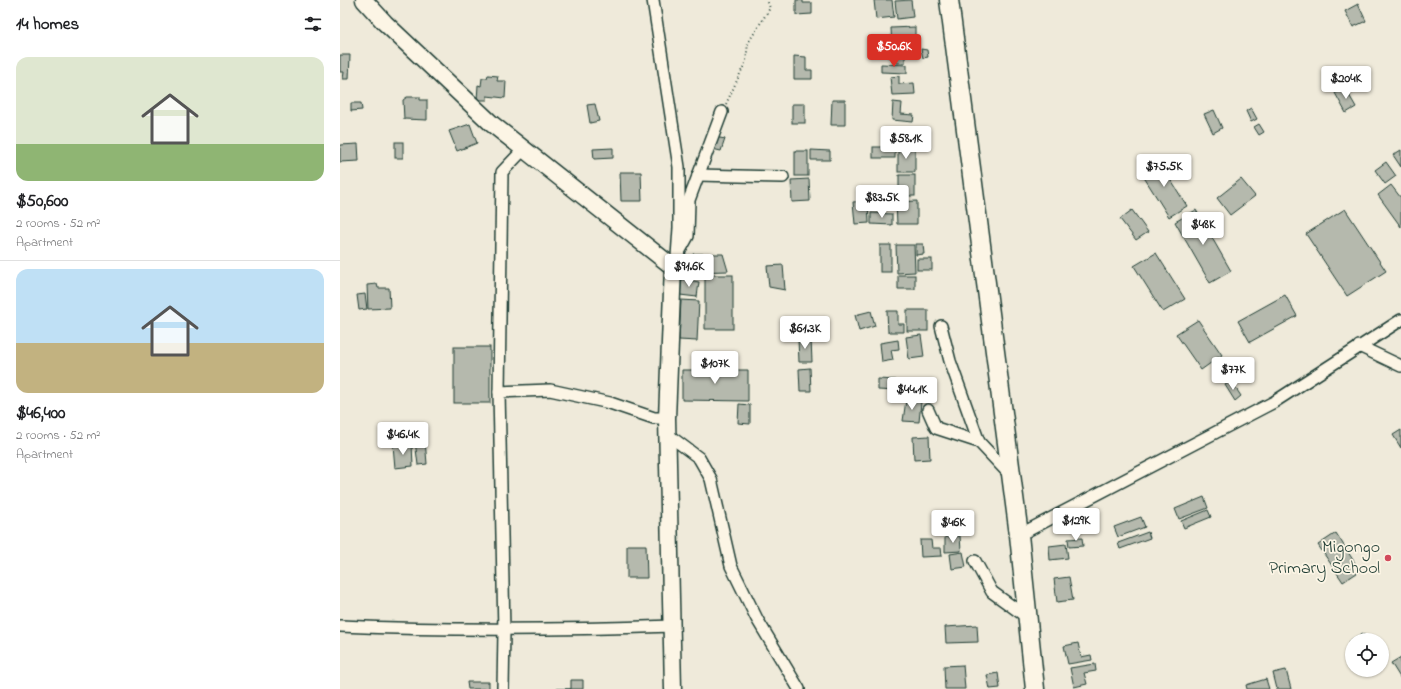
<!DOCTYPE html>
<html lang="en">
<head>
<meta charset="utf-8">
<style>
  body { margin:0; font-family:"Indie Flower",sans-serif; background:#f2f2f2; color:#202124; height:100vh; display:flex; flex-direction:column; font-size:15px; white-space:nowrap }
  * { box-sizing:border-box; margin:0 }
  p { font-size:13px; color:#757577 }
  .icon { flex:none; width:22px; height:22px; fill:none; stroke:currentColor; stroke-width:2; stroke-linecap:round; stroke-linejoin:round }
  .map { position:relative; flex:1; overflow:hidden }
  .side { display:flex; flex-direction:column; background:#fff; width:340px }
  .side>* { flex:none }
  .fabs { position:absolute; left:1005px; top:633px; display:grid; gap:8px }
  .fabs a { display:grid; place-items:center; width:44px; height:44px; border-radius:50%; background:#fff; box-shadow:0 1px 3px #0004; font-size:20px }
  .price { position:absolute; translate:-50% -34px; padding:0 9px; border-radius:4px; background:#fff; color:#222; font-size:13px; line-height:26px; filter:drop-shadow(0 1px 2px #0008) }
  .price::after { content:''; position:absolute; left:50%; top:24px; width:12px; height:9px; margin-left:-6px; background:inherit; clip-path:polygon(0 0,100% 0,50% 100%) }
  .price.active { background:#d93025; color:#fff }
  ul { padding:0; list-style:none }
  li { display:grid; align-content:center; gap:8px; height:212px; padding:0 16px }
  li+li { border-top:1px solid #e0e0e0 }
  li span { display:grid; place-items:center; height:124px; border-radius:12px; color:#555 }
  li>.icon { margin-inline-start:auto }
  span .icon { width:72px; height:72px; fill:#fffc; stroke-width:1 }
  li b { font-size:17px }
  h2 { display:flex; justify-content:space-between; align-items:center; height:48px; padding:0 16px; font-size:17px }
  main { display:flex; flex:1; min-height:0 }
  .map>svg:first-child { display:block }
  .building { fill:#b5b9ad; stroke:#1f3d34 }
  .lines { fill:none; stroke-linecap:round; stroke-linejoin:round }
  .street-casing { stroke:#1f3d34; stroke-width:14 }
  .secondary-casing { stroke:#1f3d34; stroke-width:19 }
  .primary-casing { stroke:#1f3d34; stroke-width:21 }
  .path { stroke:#1f3d34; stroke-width:2; stroke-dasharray:1 3; stroke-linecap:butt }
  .street { stroke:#fcf5e5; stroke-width:11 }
  .secondary { stroke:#fcf5e5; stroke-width:16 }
  .primary { stroke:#fcf5e5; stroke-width:18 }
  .poi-dot { fill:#d1495b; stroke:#fcf5e5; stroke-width:1.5 }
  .labels { text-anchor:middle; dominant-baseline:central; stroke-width:3.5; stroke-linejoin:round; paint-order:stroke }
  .poi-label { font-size:18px; fill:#1f3d34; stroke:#fcf5e5; text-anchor:end }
</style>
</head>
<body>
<main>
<section class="side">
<h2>14 homes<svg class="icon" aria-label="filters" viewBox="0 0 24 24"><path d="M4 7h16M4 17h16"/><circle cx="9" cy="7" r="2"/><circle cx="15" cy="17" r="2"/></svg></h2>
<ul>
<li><span style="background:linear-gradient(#dfe7d0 70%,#8fb573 0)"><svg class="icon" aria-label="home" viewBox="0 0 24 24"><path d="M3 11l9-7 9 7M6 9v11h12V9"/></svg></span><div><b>$50,600</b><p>2 rooms · 52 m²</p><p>Apartment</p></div></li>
<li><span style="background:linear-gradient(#bfe0f5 60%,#c2b280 0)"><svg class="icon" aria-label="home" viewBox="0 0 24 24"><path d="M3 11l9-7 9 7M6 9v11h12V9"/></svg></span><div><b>$46,400</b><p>2 rooms · 52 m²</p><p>Apartment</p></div></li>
</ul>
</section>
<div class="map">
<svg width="1061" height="689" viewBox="0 0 1061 689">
  <rect width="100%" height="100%" fill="#efeada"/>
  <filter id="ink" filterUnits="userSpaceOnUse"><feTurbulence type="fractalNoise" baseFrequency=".025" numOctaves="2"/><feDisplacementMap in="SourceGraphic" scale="8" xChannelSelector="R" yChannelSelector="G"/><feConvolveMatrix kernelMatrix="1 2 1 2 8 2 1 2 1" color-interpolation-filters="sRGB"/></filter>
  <g filter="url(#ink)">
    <g class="building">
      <polygon points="456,0 463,0 463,3 472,3 472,14 456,15"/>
      <polygon points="534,0 552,0 554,17 536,19"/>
      <polygon points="571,0 573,17 557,19 555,1"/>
      <polygon points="1018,4 1026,21 1013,27 1005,11"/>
      <polygon points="575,27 575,46 552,47 551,28"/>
      <polygon points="547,48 565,48 565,63 556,63 556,57 547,57"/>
      <polygon points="581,49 587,50 588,57 583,58"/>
      <polygon points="0,55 10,55 9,79 3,79 4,72 0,72"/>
      <polygon points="454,56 466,57 466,70 472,70 472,79 454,79"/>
      <polygon points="541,64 567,65 567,73 541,72"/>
      <polygon points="148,75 158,76 157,81 166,81 165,98 147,96 147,100 137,100 138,85 141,86 142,78 147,78"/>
      <polygon points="559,76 559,84 574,83 575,94 552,95 550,77"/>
      <polygon points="1005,88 1016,107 1006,113 995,93"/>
      <polygon points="67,97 80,97 80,100 87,100 87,120 64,119 63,100"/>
      <polygon points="492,100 505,100 505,125 491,125"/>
      <polygon points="553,102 562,103 561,114 574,115 573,122 552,120"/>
      <polygon points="11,103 21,103 22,110 11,111"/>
      <polygon points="255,104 259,121 250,123 247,105"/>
      <rect x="452" y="104" width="13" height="19"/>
      <polygon points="911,108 917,119 911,122 906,111"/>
      <polygon points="874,110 882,128 873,133 864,114"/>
      <polygon points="130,124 137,143 117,151 109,131"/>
      <polygon points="919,124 924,132 919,135 914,127"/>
      <polygon points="375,137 385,139 381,151 372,149"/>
      <rect x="55" y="142" width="8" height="16"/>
      <polygon points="18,144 19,161 0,162 0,145"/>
      <rect x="533" y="147" width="22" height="11"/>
      <polygon points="273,148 273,158 254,159 253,149"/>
      <rect x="558" y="148" width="17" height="24"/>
      <polygon points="471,150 490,151 490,160 471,160"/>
      <polygon points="1061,150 1061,167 1053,155"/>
      <rect x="455" y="151" width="13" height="25"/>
      <polygon points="818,160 847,206 829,217 800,171"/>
      <polygon points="1046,162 1056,176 1045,184 1035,170"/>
      <polygon points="280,172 301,172 302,201 281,201"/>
      <rect x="559" y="175" width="16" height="21"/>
      <polygon points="469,179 470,201 452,202 451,180"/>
      <polygon points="901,179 915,196 890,215 877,198"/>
      <polygon points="1051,185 1061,198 1061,227 1038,195"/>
      <rect x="531" y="198" width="20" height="10"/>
      <polygon points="528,201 529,223 515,224 513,202"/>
      <polygon points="577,201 577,224 557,224 556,202"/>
      <polygon points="1005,209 1046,271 1007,296 966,234"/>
      <polygon points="792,210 808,232 796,240 780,219"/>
      <polygon points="856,210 891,271 870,283 835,222"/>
      <polygon points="531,213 552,214 552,225 531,224"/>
      <polygon points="576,244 583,244 584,254 576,255"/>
      <rect x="540" y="245" width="11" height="27"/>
      <polygon points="556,245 574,245 575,272 557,273"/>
      <polygon points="816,253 845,299 823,312 794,266"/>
      <polygon points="353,254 383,254 388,271 353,272"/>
      <rect x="577" y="259" width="15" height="11"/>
      <polygon points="443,265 445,290 429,287 427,266"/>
      <rect x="365" y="275" width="28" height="54"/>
      <rect x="558" y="275" width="17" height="14"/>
      <polygon points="342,279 359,282 357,297 340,295"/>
      <polygon points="37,284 38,288 49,288 50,308 28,309 27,285"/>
      <polygon points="25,294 27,309 19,310 17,295"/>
      <polygon points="945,295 957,316 910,342 898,321"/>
      <polygon points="341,300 359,301 357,341 339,340"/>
      <rect x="567" y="310" width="21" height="21"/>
      <polygon points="531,311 535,326 519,331 515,315"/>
      <polygon points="547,311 558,311 558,324 564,324 564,332 548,332"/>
      <polygon points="858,320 882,355 861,370 836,334"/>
      <polygon points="581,335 584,357 569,359 566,337"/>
      <polygon points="458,339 471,339 472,362 459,362"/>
      <polygon points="558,340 559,349 551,350 553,360 542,362 540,343"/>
      <rect x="114" y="347" width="36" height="56"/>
      <polygon points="898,360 908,376 896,383 886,367"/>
      <polygon points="470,368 471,391 460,391 459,369"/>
      <polygon points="342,370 408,370 408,401 342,400"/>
      <polygon points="538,379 556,380 556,391 538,390"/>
      <polygon points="891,381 901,396 895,401 885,385"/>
      <polygon points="566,400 581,402 579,422 563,421"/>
      <polygon points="399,404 410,405 410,424 398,423"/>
      <polygon points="1061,430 1061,448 1053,435"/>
      <polygon points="589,436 590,459 574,460 573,437"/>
      <polygon points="85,440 87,464 78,465 75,441"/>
      <polygon points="72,444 73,466 55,468 53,445"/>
      <polygon points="864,497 868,508 839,519 835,509"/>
      <polygon points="868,510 871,517 844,528 841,521"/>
      <polygon points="801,517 805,527 778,537 774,527"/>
      <polygon points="808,532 810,538 780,549 778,543"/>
      <polygon points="996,533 1020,571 1003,582 978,545"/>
      <polygon points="620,536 621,551 605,552 605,537"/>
      <polygon points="742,538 743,546 729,547 728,539"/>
      <polygon points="580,540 591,540 592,548 601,548 602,556 581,557"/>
      <polygon points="726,544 728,558 710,560 709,546"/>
      <polygon points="287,545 306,545 307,578 287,578"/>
      <polygon points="623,552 626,567 612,569 610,554"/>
      <polygon points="729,577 733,600 717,602 714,579"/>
      <polygon points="637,625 638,642 606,643 605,627"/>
      <polygon points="1023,633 1027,640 1012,640 1012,649 1008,642"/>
      <polygon points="738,643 741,657 751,655 752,660 728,664 724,646"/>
      <polygon points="1061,657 1061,679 1051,663"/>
      <polygon points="755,664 756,671 744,673 747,684 734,687 730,668"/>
      <polygon points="623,665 625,689 605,689 604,666"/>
      <polygon points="946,670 951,689 937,689 933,673"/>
      <polygon points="658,673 660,688 650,689 647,675"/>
      <polygon points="926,679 929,689 907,689 906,685"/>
      <polygon points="231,680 243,680 243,689 217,689 231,689"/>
      <polygon points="127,682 149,682 149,689 128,689"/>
    </g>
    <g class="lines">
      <g class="street-casing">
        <g id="street">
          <polyline points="313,0 339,167 339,228 337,257 333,267"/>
          <polyline points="358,175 443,177"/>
          <polyline points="338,254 348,236 349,200 382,112"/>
          <polyline points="601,326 610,361 639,442 671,476"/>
          <polyline points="1019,346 1061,366"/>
          <polyline points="159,392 210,390 270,403 314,418 327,418"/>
          <polyline points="588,410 596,428 639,442"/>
          <polyline points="327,434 359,458 371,479 391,566 417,619 459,689"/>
          <polyline points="679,535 934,402 1061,320"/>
          <polyline points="635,561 652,592 688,618"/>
          <path d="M0,626C111,631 221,630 332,626"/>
          <polyline points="163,689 164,631 159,392 162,172 184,149"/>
        </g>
      </g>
      <g class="secondary-casing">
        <polyline id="secondary" points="24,0 45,23 152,124 333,267 327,418 333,689"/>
      </g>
      <g class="primary-casing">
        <polyline id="primary" points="609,0 679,535 695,689"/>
      </g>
      <polyline class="path" points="386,104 406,61 408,43 430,8 427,0"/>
      <use href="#street" class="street"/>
      <use href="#secondary" class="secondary"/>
      <use href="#primary" class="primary"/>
    </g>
  </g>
  <circle class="poi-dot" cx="1048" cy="558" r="4"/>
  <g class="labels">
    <g class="poi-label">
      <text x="1040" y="548">Migongo<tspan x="1040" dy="21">Primary School</tspan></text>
    </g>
  </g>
</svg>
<div class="fabs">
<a><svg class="icon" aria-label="locate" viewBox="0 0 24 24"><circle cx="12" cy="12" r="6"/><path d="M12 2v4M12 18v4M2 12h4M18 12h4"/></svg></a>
</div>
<b class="price active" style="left:554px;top:68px">$50.6K</b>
<b class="price" style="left:1006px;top:100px">$204K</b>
<b class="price" style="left:566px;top:160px">$58.1K</b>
<b class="price" style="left:824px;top:188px">$75.5K</b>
<b class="price" style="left:542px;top:219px">$83.5K</b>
<b class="price" style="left:863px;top:246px">$48K</b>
<b class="price" style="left:349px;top:288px">$91.6K</b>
<b class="price" style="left:465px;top:350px">$61.3K</b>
<b class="price" style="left:375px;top:385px">$107K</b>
<b class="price" style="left:893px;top:391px">$77K</b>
<b class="price" style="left:572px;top:411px">$44.1K</b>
<b class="price" style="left:63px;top:456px">$46.4K</b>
<b class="price" style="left:736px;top:542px">$129K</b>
<b class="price" style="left:613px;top:544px">$46K</b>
</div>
</main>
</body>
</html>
